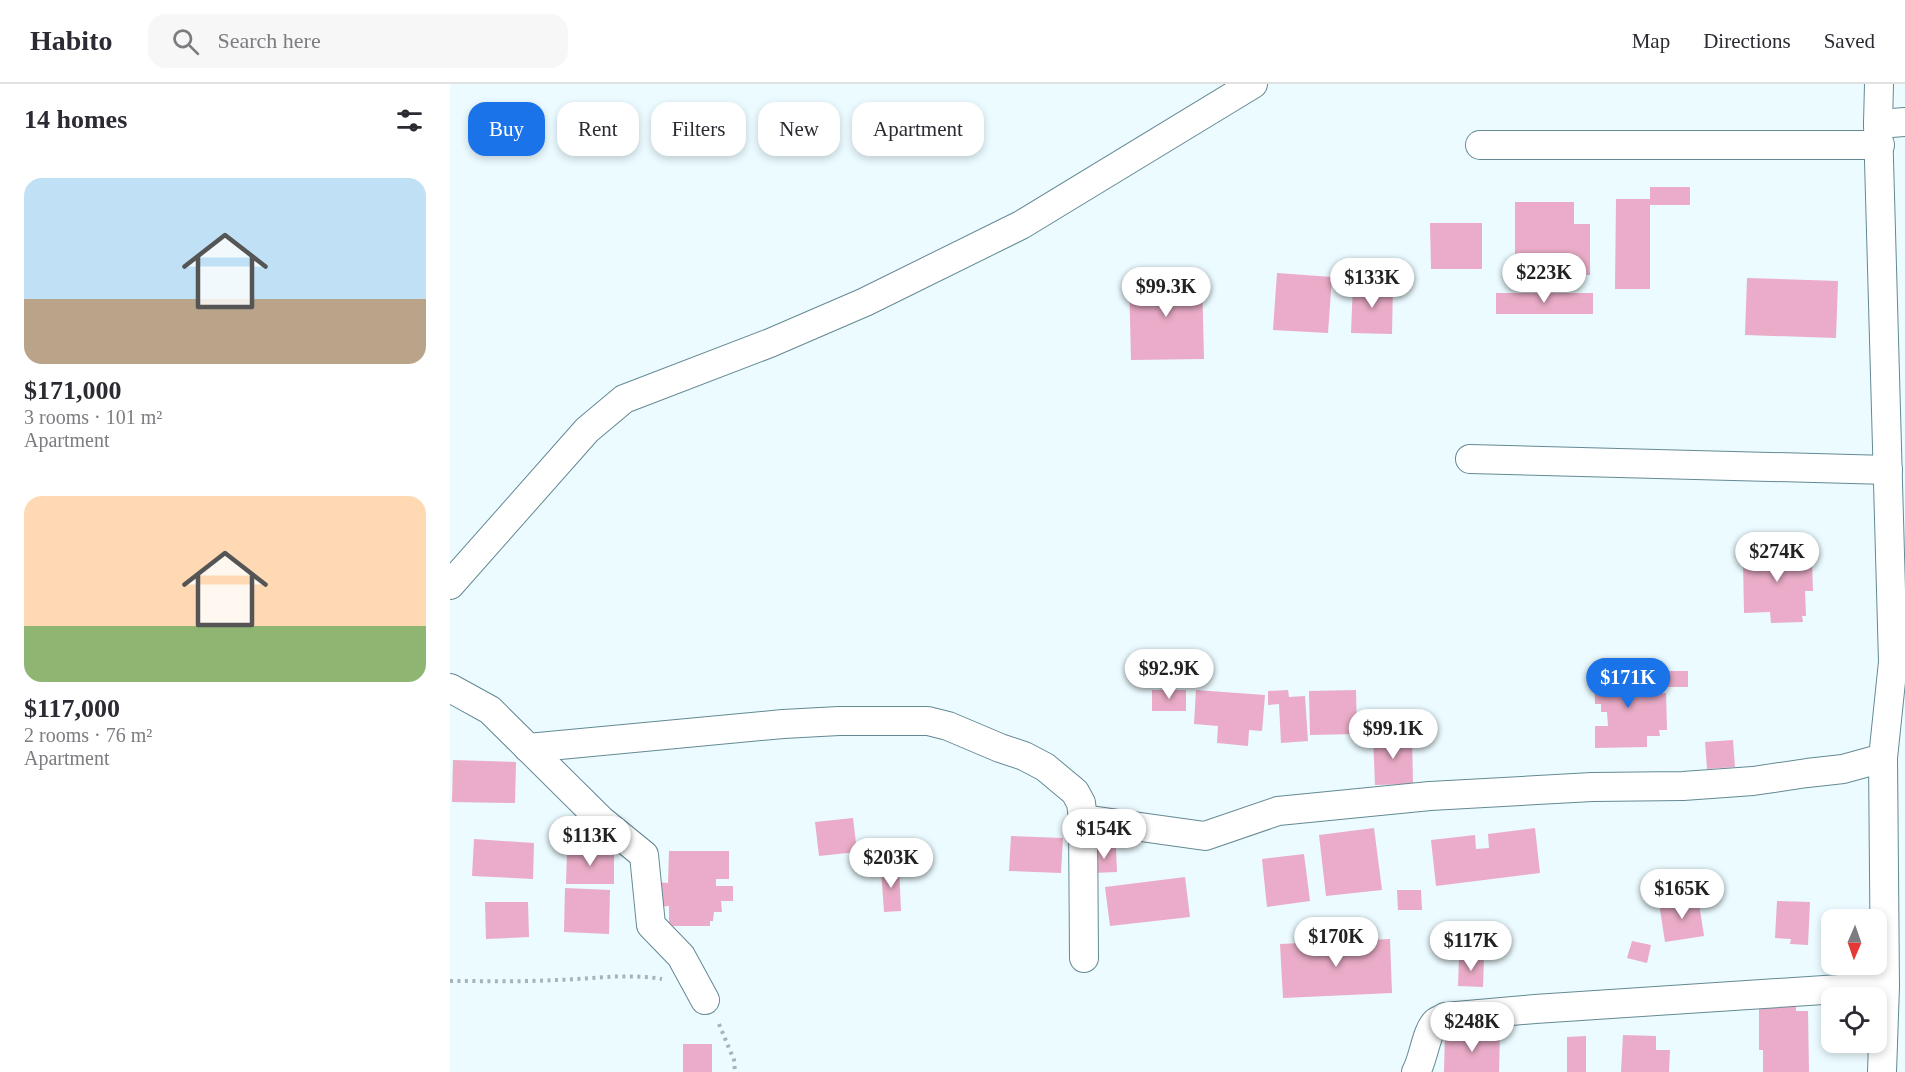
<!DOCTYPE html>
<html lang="en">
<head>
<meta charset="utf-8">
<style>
  body { margin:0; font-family:"Times New Roman",serif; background:#f7f7f7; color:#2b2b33; height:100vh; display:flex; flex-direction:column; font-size:22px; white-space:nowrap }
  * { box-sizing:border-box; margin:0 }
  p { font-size:20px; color:#7c7c81 }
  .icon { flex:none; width:33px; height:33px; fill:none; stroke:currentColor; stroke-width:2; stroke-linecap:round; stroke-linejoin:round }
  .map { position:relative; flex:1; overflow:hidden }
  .side { display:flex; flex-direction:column; background:#fff; width:450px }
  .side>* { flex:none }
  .hud { position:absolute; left:18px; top:18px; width:570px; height:54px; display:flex; gap:12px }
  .needle { width:39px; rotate:182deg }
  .buttons { position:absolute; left:1371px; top:825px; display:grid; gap:12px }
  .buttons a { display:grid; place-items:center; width:66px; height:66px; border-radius:12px; background:#fff; box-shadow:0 3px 9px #0003; font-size:30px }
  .price { position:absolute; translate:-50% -51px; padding:0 14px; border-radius:21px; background:#fff; color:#222; font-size:20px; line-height:39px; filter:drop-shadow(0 2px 3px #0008) }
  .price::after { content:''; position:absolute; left:50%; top:36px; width:18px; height:14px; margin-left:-9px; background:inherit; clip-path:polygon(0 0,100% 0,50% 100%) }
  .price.active { background:#1a73e8; color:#fff }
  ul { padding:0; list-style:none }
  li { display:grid; align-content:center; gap:12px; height:318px; padding:0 24px }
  li span { display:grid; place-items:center; height:186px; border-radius:18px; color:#555 }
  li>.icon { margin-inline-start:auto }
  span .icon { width:108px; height:108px; fill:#fffc; stroke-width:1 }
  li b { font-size:26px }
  h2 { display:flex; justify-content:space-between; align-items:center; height:72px; padding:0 24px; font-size:26px }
  .chip { padding:0 21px; border-radius:18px; background:#fff; box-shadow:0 3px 9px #0003; font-size:21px; line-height:54px }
  .chip.active { background:#1a73e8; color:#fff }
  header { display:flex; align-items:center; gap:36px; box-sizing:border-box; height:84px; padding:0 30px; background:#fff; border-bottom:2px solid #e1e1e2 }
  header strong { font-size:28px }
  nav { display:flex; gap:33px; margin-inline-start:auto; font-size:21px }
  .search { width:420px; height:54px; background:#f7f7f7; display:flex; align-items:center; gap:15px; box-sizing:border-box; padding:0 21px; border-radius:18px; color:#7c7c81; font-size:22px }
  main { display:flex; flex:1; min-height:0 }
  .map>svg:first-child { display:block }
  .building { fill:#eaacc8 }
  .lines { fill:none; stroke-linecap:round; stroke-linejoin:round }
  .street-casing { stroke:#648993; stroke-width:30 }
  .path { stroke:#a5b4b8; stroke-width:4; stroke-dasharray:3 4.5; stroke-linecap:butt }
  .street { stroke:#fff; stroke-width:28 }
</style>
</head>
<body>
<header>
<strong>Habito</strong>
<div class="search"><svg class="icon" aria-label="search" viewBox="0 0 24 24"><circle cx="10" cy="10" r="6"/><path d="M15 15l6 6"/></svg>Search here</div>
<nav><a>Map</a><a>Directions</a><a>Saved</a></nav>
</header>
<main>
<section class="side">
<h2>14 homes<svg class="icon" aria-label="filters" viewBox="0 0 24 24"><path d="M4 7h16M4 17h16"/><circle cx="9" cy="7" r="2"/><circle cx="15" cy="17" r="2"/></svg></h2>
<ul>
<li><span style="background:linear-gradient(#bfe0f5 65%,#b9a48a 0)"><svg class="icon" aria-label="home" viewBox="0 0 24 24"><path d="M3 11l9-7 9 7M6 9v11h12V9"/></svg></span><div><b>$171,000</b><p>3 rooms · 101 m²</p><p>Apartment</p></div></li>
<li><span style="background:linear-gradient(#ffd9b3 70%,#8fb573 0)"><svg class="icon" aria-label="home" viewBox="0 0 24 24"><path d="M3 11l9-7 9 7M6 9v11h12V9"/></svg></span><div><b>$117,000</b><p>2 rooms · 76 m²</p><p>Apartment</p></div></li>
</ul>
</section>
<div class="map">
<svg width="1455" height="988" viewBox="0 0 1455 988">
  <rect width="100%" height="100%" fill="#ebfbff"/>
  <g class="building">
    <polygon points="1200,103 1240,103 1240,121 1200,121 1200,205 1165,205 1166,115 1200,115"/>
    <polygon points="1065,118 1124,118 1124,140 1140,140 1140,191 1111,191 1110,176 1101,176 1101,184 1065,184"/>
    <polygon points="980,139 1032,139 1032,185 981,185"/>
    <polygon points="827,189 882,193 878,249 823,246"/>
    <polygon points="752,193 754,275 681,276 679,194"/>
    <polygon points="1297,194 1388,197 1386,254 1295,251"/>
    <polygon points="903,199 943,200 942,250 901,249"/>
    <rect x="1046" y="209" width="97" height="21"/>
    <polygon points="1347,461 1348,480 1362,479 1363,507 1355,507 1356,532 1352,532 1353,538 1321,539 1320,528 1294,529 1293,477 1301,477 1300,463"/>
    <polygon points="1186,584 1186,597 1207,597 1208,609 1216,609 1217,646 1209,646 1210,652 1197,652 1197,663 1145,664 1145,642 1158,642 1157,628 1151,628 1151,620 1145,620 1144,585"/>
    <rect x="1215" y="587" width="23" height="16"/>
    <rect x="702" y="606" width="34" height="21"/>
    <polygon points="746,606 815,611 812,647 799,646 798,662 767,659 768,642 744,640"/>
    <polygon points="838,606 839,613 855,612 858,657 831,659 829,620 818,621 818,607"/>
    <polygon points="906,606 907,650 860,651 859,607"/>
    <polygon points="962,651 963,700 925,701 923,652"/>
    <polygon points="1283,656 1285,683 1257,685 1255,658"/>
    <polygon points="3,676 66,678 65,719 2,718"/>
    <polygon points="403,734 407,768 369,772 365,738"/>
    <polygon points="924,744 932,806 876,812 869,751"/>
    <polygon points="1085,744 1090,789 986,802 981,756 1025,751 1026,765 1039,764 1038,750"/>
    <polygon points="561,752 613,754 611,789 559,787"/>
    <polygon points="24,755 84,759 83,795 22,792"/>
    <polygon points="666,764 667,788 642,789 641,765"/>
    <polygon points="117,766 164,766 164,800 116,800"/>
    <polygon points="219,767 279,767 279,795 266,795 266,802 283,802 283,817 271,817 272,828 264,828 263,837 260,837 260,842 219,842 219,822 207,823 207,798 218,799"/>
    <polygon points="854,770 860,817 817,823 812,775"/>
    <polygon points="449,783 451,827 434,828 431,784"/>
    <polygon points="735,793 740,833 660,842 655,803"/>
    <polygon points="115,804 160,806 159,850 114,848"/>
    <polygon points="947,806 971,806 972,826 948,826"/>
    <polygon points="1248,813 1254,852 1215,858 1209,819"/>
    <polygon points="1327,817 1360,818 1358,861 1340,860 1341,855 1325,854"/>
    <polygon points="35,818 78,818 79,853 36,855"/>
    <polygon points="940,855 942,909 833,914 830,860"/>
    <polygon points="1182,857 1201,861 1197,879 1177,874"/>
    <polygon points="1009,874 1034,875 1033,903 1008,902"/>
    <polygon points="1309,922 1346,922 1346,927 1358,927 1359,988 1313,988 1313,966 1309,966"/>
    <polygon points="995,949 1050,950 1049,988 994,988"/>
    <polygon points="1173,951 1206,952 1206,966 1220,966 1219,988 1171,988"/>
    <polygon points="1136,952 1136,988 1117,988 1117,953"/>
    <rect x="233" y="960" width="29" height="28"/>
  </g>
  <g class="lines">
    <g class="street-casing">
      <g id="street">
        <polyline points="1429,0 1428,40 1443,578 1433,674 1435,902 1432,988"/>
        <polyline points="1428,40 1455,38"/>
        <polyline points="1030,61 1430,61"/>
        <polyline points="1020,375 1438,386"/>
        <polyline points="0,501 137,346 174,315 320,259 415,218 571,141 803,0"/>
        <polyline points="0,604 40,626 151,736 194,771 201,841 231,872 255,916"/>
        <polyline points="78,664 333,640 389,637 478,637 498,642 550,664 574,672 595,683 625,708 631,719 633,735 634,874"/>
        <polyline points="633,735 755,752 828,727 980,712 1142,703 1233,702 1303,697 1357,689 1393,685 1433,674"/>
        <path d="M966,988C974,974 976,947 986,938C989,936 992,935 995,933L1085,925L1435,902"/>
      </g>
    </g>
    <g class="path">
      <path d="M0,897C35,897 71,898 106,896C141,895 177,889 212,895"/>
      <polyline points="269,940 284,976 285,988"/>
    </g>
    <use href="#street" class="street"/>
  </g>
</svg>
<div class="buttons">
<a><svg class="needle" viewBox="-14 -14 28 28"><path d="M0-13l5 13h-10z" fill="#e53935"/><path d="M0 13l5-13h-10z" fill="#7c7c81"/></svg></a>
<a><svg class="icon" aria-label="locate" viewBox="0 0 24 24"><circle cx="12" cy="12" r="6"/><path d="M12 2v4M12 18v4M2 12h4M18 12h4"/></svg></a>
</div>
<b class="price" style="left:1094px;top:220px">$223K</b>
<b class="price" style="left:922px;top:225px">$133K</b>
<b class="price" style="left:716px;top:234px">$99.3K</b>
<b class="price" style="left:1327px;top:499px">$274K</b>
<b class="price" style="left:719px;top:616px">$92.9K</b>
<b class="price active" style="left:1178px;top:625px">$171K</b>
<b class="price" style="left:943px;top:676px">$99.1K</b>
<b class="price" style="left:654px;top:776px">$154K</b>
<b class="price" style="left:140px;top:783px">$113K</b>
<b class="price" style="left:441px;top:805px">$203K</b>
<b class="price" style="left:1232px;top:836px">$165K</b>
<b class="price" style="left:886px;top:884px">$170K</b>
<b class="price" style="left:1021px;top:888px">$117K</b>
<b class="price" style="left:1022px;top:969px">$248K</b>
<div class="hud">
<a class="chip active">Buy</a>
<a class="chip">Rent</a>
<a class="chip">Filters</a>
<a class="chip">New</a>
<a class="chip">Apartment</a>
</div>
</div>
</main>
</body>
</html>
